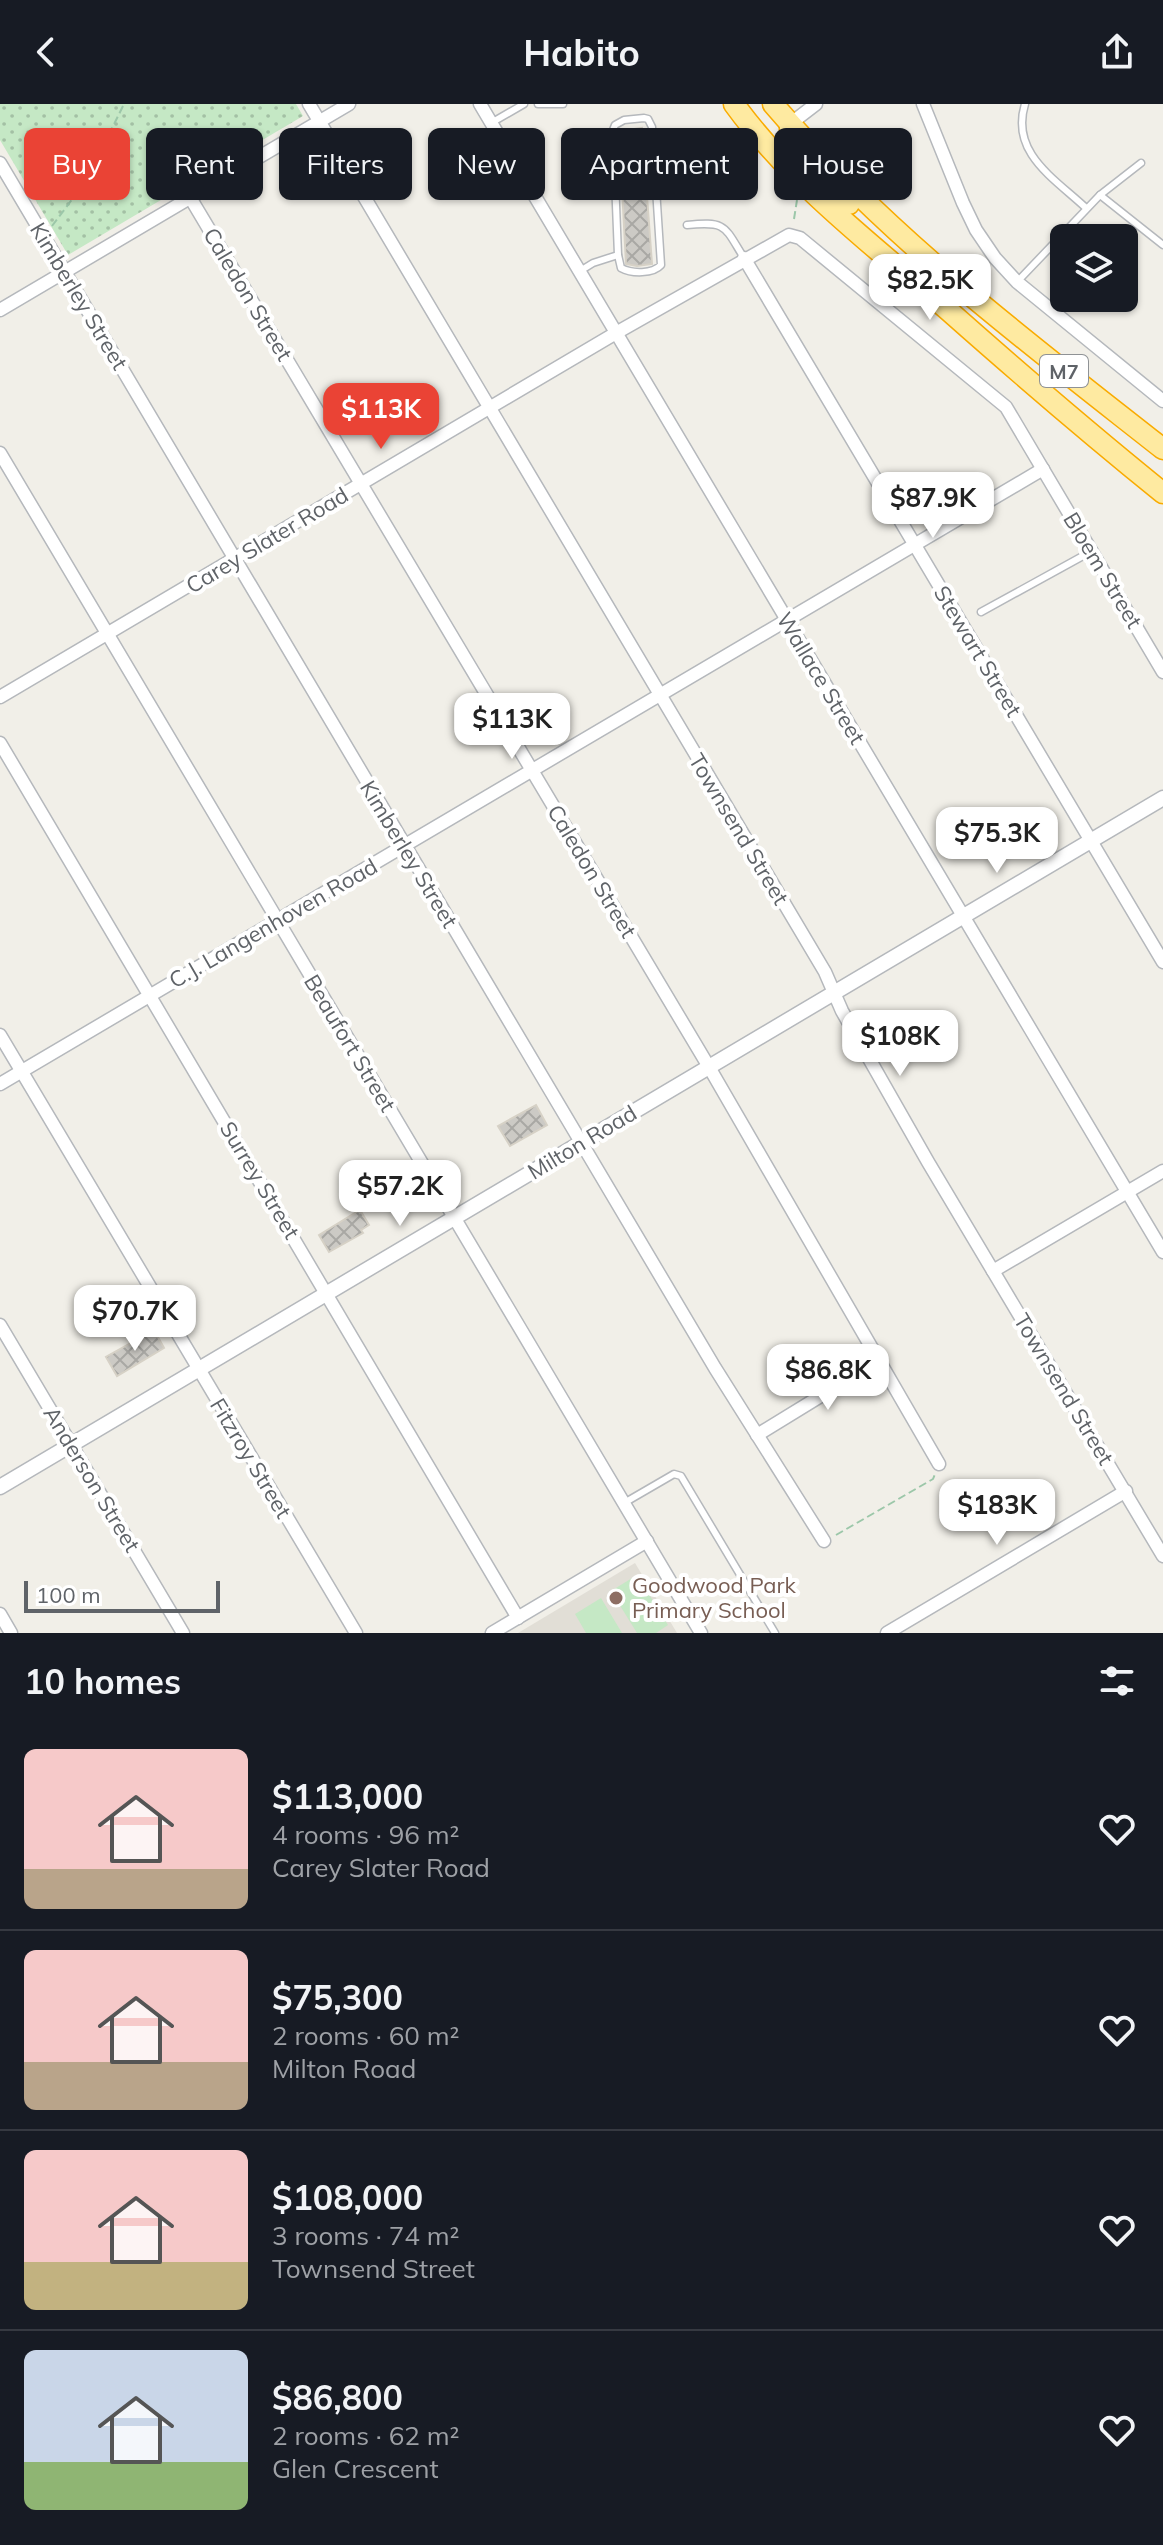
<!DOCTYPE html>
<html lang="en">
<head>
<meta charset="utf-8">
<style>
  body { margin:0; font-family:Mulish,sans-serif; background:#242831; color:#f1f3f6; height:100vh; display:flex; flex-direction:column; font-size:30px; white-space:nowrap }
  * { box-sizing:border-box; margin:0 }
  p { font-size:26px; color:#9ea1a6 }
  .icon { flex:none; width:44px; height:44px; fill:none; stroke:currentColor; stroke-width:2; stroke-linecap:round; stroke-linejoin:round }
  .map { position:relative; height:1529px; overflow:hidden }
  .drawer { display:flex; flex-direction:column; background:#171b24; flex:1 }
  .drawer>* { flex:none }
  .hud { position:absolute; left:24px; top:24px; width:1116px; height:72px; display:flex; gap:16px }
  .buttons { position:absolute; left:1050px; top:120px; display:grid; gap:16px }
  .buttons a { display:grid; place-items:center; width:88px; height:88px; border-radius:12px; background:#171b24; box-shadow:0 2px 6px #0004; font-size:40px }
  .scale { position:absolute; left:24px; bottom:20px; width:196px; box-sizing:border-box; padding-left:8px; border:4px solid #5f6368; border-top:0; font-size:22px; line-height:28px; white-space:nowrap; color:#5f6368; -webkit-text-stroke:6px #fff; paint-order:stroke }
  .price { position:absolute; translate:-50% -68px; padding:0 18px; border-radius:16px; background:#fff; color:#222; font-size:26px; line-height:52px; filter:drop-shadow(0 2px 4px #0008) }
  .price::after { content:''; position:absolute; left:50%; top:48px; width:24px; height:18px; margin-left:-12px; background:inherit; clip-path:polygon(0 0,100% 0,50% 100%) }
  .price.current { background:#ea4335; color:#fff }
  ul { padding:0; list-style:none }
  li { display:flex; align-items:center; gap:24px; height:200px; padding:0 24px }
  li+li { border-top:2px solid #363941 }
  li span { display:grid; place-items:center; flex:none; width:224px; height:160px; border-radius:12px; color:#555 }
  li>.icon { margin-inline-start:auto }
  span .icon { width:96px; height:96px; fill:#fffc; stroke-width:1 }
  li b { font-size:34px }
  h2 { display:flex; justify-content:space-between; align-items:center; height:96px; padding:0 24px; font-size:34px }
  .tag { padding:0 28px; border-radius:12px; background:#171b24; box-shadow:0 2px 6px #0004; font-size:28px; line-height:72px }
  .tag.current { background:#ea4335; color:#fff }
  header { display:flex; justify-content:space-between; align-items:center; height:104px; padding:0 24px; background:#171b24; font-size:36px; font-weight:700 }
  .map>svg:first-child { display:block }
  .education { fill:#e1ded6 }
  .grass { fill:url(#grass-dots) }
  .garden { fill:#c5e8c5 }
  .building { fill:url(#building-cross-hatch); stroke:#d6d1c6; stroke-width:2 }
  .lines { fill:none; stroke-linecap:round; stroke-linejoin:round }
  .service-casing { stroke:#b5b8bc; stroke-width:9 }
  .minor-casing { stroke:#b5b8bc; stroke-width:15 }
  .tertiary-casing { stroke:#b5b8bc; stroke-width:17 }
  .trunk-casing { stroke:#f9ab00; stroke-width:23 }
  .path { stroke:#9cc7a9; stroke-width:2; stroke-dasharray:8 4; stroke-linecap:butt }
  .service { stroke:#fff; stroke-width:6 }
  .minor { stroke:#fff; stroke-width:12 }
  .tertiary { stroke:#fff; stroke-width:14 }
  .trunk { stroke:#feeaa1; stroke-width:20 }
  .education-dot { fill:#8d6e63; stroke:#fff; stroke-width:3 }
  .labels { text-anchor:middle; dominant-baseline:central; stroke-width:8; stroke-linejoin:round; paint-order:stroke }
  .shield { fill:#fff; stroke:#8f9295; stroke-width:2 }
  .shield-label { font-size:20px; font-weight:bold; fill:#5f6368 }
  .street-label { font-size:22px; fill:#5f6368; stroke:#fff }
  .education-label { font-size:22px; fill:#785e54; stroke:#fff; text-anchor:start }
</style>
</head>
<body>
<header><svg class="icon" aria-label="back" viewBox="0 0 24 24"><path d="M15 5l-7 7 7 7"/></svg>Habito<svg class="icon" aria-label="share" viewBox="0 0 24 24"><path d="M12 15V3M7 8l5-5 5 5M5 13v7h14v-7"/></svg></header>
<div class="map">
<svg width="1163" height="1529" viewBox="0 0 1163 1529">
  <defs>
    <pattern id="grass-dots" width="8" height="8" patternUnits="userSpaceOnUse" patternTransform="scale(2)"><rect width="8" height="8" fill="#c5e8c5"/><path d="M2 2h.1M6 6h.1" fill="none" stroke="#a3c0a4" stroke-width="1.8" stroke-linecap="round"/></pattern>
    <pattern id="building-cross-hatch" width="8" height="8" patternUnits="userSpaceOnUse" patternTransform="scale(2)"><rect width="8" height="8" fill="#cccac5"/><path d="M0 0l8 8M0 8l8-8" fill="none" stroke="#a9a8a4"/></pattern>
  </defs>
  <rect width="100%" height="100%" fill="#f1efe8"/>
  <polygon class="education" points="635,1459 677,1529 518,1529"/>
  <polygon class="grass" points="0,0 296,0 303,12 68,151 0,36"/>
  <g class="garden">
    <polygon points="637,1471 668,1521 656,1529 637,1529 611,1487"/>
    <polygon points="601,1494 622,1529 586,1529 575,1510"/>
  </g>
  <g class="building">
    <polygon points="642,24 652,160 637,162 626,160 619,27"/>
    <polygon points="536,1001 547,1021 510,1042 498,1022"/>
    <polygon points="360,1106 369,1121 361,1126 363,1129 329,1148 319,1131"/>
    <polygon points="154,1226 164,1244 117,1272 106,1253"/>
  </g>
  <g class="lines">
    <g class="service-casing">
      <g id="service">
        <polyline points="538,0 563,0"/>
        <path d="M1025,0C1010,49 1054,74 1086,104"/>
        <path d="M644,14L648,15L652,23L661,161C653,170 632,170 621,164L618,151L613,26L615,21L624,16Z"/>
        <polyline points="491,19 524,0"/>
        <polyline points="1100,91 1163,141"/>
        <path d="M687,121C727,117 724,122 744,154"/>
        <polyline points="580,167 593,159 618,151"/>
        <polyline points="1017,178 1100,91 1141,59"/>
        <polyline points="981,508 1092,447"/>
        <polyline points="624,1399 674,1370 681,1372 775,1529"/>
      </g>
    </g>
    <g class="minor-casing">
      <g id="minor">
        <polyline points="309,0 825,868 842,907 928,1058 1163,1452"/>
        <polyline points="480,0 1163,1148"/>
        <polyline points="923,0 963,99 976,126 995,154 1017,178 1163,297"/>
        <polyline points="790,20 816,0"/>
        <polyline points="0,59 715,1264 824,1437"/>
        <polyline points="191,95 709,963 939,1360"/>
        <polyline points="744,154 1163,858"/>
        <polyline points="0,206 349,0"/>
        <polyline points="0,349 701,1529"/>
        <polyline points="0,593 616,229 789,131 800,134 1006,303 1163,568"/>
        <polyline points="0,639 518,1514"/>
        <polyline points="0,931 356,1529"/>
        <polyline points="0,980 1043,365"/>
        <polyline points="993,1167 1163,1067"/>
        <polyline points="0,1221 183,1529"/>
        <polyline points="757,1331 881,1255"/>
        <polyline points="0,1510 11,1529"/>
        <polyline points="492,1529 647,1437"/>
        <polyline points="887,1529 1126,1387"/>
      </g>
    </g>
    <g class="tertiary-casing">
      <polyline id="tertiary" points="0,1383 1163,694"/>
    </g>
    <g class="trunk-casing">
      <g id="trunk">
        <path d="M734,0C793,81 874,142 949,207C1019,269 1090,330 1163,389"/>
        <path d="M773,0C887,133 1026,237 1163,345"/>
        <polyline points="790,20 790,32 794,44 849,100"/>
      </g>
    </g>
    <g class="path">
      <polyline points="794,115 797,96"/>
      <polyline points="52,122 86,77 124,0"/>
      <polyline points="836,1431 933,1375 935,1370"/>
    </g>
    <use href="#service" class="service"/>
    <use href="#minor" class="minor"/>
    <use href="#tertiary" class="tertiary"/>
    <use href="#trunk" class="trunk"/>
  </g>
  <circle class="education-dot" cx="616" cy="1494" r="8"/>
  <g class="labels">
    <rect class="shield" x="1040" y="251" width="48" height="32" rx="6"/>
    <g class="shield-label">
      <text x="1064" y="267">M7</text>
    </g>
    <g class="street-label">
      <text transform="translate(248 190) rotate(59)">Caledon Street</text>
      <text transform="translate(79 192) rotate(59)">Kimberley Street</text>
      <text transform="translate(267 436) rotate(-31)">Carey Slater Road</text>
      <text transform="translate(1103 466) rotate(59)">Bloem Street</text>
      <text transform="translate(978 547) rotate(59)">Stewart Street</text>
      <text transform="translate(821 574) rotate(59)">Wallace Street</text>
      <text transform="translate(739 725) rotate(59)">Townsend Street</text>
      <text transform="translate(409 750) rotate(59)">Kimberley Street</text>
      <text transform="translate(592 767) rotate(59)">Caledon Street</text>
      <text transform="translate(273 819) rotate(-30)">C.J. Langenhoven Road</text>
      <text transform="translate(350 939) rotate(59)">Beaufort Street</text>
      <text transform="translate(582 1038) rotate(-31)">Milton Road</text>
      <text transform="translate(260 1076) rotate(59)">Surrey Street</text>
      <text transform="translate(1064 1285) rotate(59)">Townsend Street</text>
      <text transform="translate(251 1354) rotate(59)">Fitzroy Street</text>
      <text transform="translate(92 1375) rotate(59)">Anderson Street</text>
    </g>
    <g class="education-label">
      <text x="632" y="1481">Goodwood Park<tspan x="632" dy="25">Primary School</tspan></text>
    </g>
  </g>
</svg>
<div class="buttons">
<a><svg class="icon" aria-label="layers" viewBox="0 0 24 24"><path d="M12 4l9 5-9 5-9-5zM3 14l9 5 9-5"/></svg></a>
</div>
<div class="scale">100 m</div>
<b class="price" style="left:930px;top:218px">$82.5K</b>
<b class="price current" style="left:381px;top:347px">$113K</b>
<b class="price" style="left:933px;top:436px">$87.9K</b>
<b class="price" style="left:512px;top:657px">$113K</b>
<b class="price" style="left:997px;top:771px">$75.3K</b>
<b class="price" style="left:900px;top:974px">$108K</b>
<b class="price" style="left:400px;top:1124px">$57.2K</b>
<b class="price" style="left:135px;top:1249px">$70.7K</b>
<b class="price" style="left:828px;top:1308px">$86.8K</b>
<b class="price" style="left:997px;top:1443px">$183K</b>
<div class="hud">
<a class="tag current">Buy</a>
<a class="tag">Rent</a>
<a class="tag">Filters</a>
<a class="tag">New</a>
<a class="tag">Apartment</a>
<a class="tag">House</a>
</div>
</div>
<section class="drawer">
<h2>10 homes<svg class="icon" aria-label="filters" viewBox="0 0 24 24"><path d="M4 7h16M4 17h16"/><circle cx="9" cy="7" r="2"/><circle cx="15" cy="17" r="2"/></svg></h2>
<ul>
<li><span style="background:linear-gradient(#f6c9c9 75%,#b9a48a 0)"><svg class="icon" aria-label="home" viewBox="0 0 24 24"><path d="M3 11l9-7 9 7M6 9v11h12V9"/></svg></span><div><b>$113,000</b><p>4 rooms · 96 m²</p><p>Carey Slater Road</p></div><svg class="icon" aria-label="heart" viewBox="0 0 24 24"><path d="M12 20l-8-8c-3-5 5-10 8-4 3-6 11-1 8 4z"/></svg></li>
<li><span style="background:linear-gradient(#f6c9c9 70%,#b9a48a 0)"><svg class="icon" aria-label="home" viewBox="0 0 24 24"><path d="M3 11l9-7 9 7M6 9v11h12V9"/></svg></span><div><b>$75,300</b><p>2 rooms · 60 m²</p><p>Milton Road</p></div><svg class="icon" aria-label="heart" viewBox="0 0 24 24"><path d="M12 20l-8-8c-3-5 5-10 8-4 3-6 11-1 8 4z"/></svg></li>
<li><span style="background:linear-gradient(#f6c9c9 70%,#c2b280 0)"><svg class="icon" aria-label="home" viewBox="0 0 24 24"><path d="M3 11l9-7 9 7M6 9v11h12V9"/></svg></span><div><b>$108,000</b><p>3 rooms · 74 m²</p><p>Townsend Street</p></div><svg class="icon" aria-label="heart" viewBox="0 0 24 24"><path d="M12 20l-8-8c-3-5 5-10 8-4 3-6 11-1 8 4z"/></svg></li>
<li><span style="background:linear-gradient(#c9d6e8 70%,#8fb573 0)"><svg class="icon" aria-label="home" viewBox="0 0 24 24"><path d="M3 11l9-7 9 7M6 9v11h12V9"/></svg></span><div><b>$86,800</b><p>2 rooms · 62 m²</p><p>Glen Crescent</p></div><svg class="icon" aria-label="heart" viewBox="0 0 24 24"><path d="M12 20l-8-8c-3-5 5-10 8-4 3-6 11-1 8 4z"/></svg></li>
</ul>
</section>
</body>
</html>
